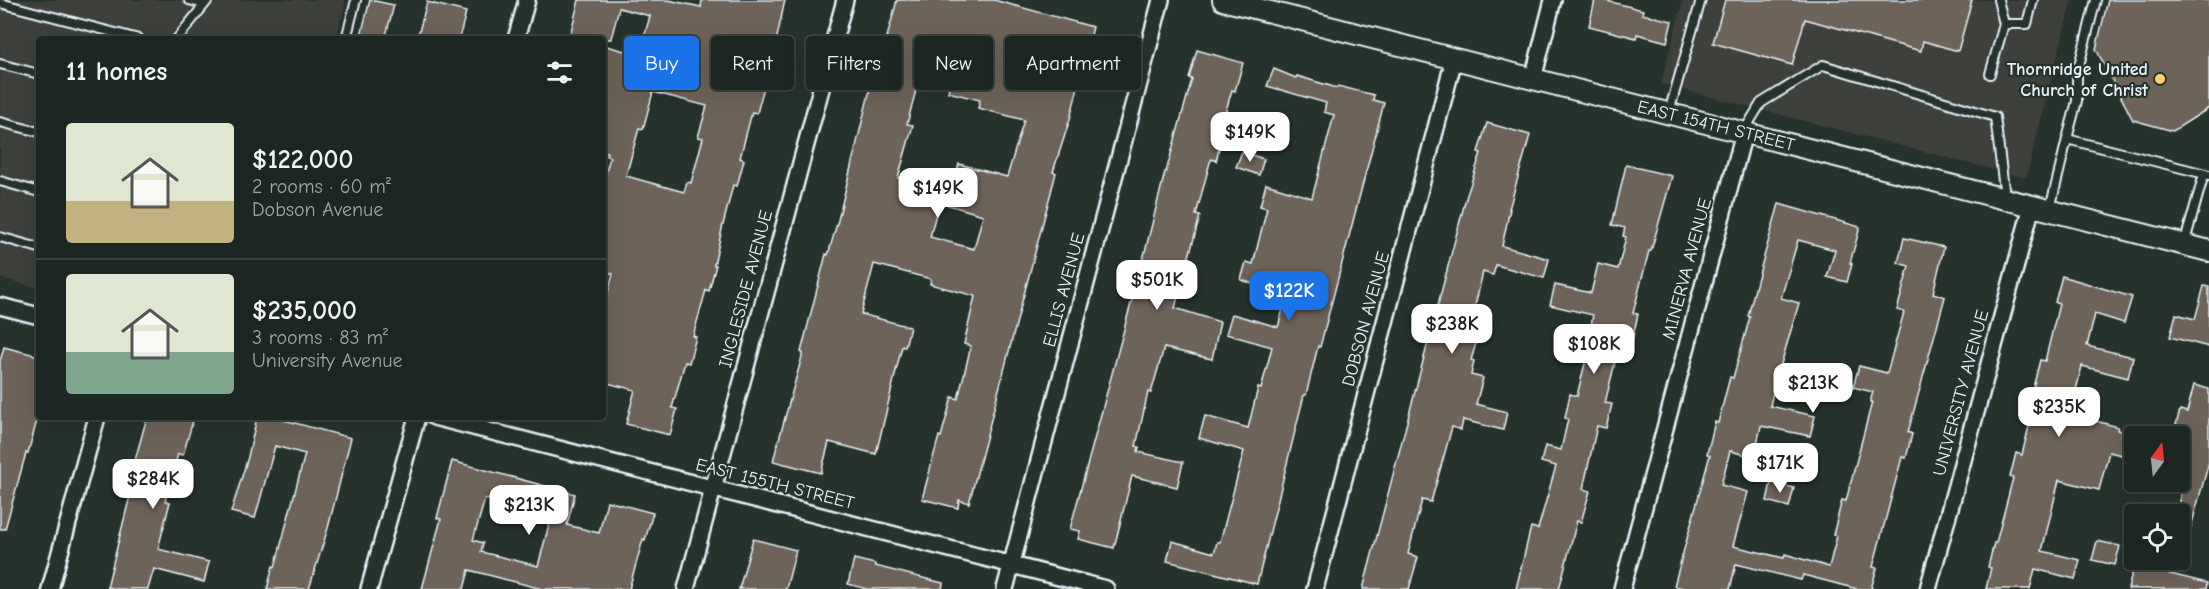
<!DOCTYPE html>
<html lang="en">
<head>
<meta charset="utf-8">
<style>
  body { margin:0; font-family:"Comic Neue",sans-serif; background:#29322f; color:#f1f3f6; height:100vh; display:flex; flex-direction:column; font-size:22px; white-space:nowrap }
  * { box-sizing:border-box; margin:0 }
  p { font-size:20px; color:#a0a5a5 }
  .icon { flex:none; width:33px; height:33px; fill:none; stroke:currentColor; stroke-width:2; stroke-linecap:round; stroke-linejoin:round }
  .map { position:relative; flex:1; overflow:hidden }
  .drawer { position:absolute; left:36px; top:36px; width:570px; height:384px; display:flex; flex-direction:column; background:#1c2622; border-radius:6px; box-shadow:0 6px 24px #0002,0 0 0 2px #3a4340 }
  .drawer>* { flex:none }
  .guide { position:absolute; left:624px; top:36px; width:570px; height:54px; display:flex; gap:12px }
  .needle { width:39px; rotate:15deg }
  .tools { position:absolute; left:2124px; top:426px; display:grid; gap:12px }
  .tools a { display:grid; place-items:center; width:66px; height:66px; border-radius:6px; background:#1c2622; box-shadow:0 6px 24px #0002,0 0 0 2px #3a4340; font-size:30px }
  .price { position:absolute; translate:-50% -51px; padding:0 14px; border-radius:12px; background:#fff; color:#222; font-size:20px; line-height:39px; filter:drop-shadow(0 2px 3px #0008) }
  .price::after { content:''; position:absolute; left:50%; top:36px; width:18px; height:14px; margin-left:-9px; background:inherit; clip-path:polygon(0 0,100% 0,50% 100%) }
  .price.selected { background:#1a73e8; color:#fff }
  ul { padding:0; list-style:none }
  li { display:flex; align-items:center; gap:18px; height:150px; padding:0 30px }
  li+li { border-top:2px solid #3a4340 }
  li span { display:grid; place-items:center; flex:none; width:168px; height:120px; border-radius:6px; color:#555 }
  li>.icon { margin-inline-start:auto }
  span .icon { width:72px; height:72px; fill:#fffc; stroke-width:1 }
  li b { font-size:26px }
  h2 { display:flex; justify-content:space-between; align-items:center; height:72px; padding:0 30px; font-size:26px }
  .tag { padding:0 21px; border-radius:6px; background:#1c2622; box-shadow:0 6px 24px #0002,0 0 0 2px #3a4340; font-size:21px; line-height:54px }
  .tag.selected { background:#1a73e8; color:#fff }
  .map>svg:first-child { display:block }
  .built { fill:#3c413a }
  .building { fill:#6e6359; stroke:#e8f1f8; stroke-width:1.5; fill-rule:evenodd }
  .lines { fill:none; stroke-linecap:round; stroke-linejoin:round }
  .service-casing { stroke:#e8f1f8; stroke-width:12 }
  .minor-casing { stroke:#e8f1f8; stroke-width:20 }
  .tertiary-casing { stroke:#e8f1f8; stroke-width:24 }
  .service { stroke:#26332d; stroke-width:8 }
  .minor { stroke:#26332d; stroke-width:15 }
  .tertiary { stroke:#26332d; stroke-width:20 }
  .poi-dot { fill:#ffd166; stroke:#26332d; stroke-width:2 }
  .labels { text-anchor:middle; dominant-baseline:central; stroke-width:4.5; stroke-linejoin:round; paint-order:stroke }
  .poi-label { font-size:18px; font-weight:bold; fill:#e8f1f8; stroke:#26332d; text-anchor:end }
  .street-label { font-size:18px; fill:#e8f1f8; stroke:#26332d }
</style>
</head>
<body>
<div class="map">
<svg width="2209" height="589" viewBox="0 0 2209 589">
  <rect width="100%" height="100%" fill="#26332d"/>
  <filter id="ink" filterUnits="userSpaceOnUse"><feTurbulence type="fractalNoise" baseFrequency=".0167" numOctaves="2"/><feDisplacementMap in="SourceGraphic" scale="12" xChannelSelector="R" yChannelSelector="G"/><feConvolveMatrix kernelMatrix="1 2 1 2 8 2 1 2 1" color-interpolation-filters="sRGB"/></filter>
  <g filter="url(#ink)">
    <g class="built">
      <polygon points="0,0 346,0 336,39 39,39 39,288 0,278"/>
      <polygon points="1683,0 2072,0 2026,178 1661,84"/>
    </g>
    <g class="building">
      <polygon points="370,0 394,5 385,39 360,39"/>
      <path d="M579,0H668L701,7L702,0H785L776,42L771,41L759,86L764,87L757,113L752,112L740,158L744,160L737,186L733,185L722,229L714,265H716L709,291L706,290L693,336L696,337L689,363L685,362L672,408L677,409L670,435L626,424L635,390L603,382V310L613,274L603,271V183L610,157L606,156L607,152L603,151V45L639,55L650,16L619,8L611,39H569ZM653,92L707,106L698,137L703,138L691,183L687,182L684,192L626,176L639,128L643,129Z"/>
      <path d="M897,0H994L1093,27L1070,119L1053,172L1056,173L969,503L959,500L958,508L922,499L939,436L941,437L952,397L958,399L971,346L964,344L975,296L930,284L931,279L874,264L861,314L910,327L905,347L902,346L876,454L829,442L821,473L773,461L803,353L801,352L826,254L828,255L838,220L873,77L876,78ZM919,79L949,87L948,92L980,100L978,108L1024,120L1007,177L959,164L948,205L983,215L974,249L930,237L942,190L898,178L913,125L907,124Z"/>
      <polygon points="1595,0 1603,0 1643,10 1642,14 1672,21 1667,42 1637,34 1636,38 1589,26"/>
      <polygon points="1725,0 1972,0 1958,51 1923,41 1921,51 1805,19 1792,65 1713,43"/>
      <polygon points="2108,0 2209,0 2209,108 2173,131 2133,120 2096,49"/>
      <polygon points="427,2 466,12 459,39 417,39"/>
      <polygon points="1197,50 1243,63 1235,91 1232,90 1216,144 1220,145 1216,161 1212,159 1210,162 1196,215 1200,216 1175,308 1220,322 1212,359 1164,348 1151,393 1148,392 1136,446 1139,447 1138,452 1183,462 1177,487 1132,476 1114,548 1078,539 1080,531 1070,529 1146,248 1165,172 1166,172 1192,79 1189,78"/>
      <polygon points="1274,69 1296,78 1297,76 1337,88 1338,86 1374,95 1373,100 1384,103 1320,347 1318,346 1306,395 1304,395 1257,584 1167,561 1172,541 1214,553 1217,542 1220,542 1244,451 1199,438 1205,416 1248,428 1258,388 1261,389 1272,347 1226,334 1232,314 1278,327 1287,294 1241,280 1246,262 1253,264 1267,208 1260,206 1266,184 1312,198 1334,115 1324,112 1326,103 1267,86"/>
      <polygon points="1487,123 1530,135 1509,209 1510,209 1502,246 1549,259 1544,278 1496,265 1493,275 1483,272 1470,327 1480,330 1471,360 1474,361 1471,375 1483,378 1476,404 1507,412 1503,430 1463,420 1461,430 1452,427 1431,502 1422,500 1408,554 1418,557 1409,589 1363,589 1466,198 1481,153 1478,152"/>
      <polygon points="1242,152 1264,159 1259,175 1236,167"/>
      <polygon points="1626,165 1672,176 1651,251 1649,251 1633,313 1638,314 1632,341 1621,338 1605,403 1612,404 1606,428 1597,426 1583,489 1590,491 1581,522 1577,521 1559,589 1516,589 1531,527 1538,529 1556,466 1541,462 1545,446 1561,450 1568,419 1565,418 1570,394 1577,396 1593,330 1590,330 1593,315 1550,305 1555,285 1591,293 1598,264 1618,269 1626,237 1623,236 1625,228 1612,225"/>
      <polygon points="1779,204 1860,227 1850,263 1852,264 1847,282 1827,277 1835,250 1798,240 1781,298 1799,303 1774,388 1770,406 1815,416 1810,436 1761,426 1754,457 1730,451 1721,485 1748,492 1733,546 1784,558 1785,554 1829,567 1837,536 1833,535 1842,500 1846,501 1872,402 1870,402 1873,392 1853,387 1859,366 1887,373 1904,312 1897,310 1909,266 1898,263 1904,238 1944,247 1933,293 1945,297 1908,432 1912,434 1906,458 1902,457 1873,567 1877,568 1871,589 1857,589 1803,575 1801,580 1736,564 1730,589 1688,589 1674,586 1710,455 1707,454 1715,422 1718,423 1730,377 1733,378 1750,317 1748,316 1757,281"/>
      <polygon points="2062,276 2132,297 2124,323 2095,314 2087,346 2133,357 2128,378 2082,366 2070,414 2118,427 2117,430 2134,435 2134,458 2109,452 2099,490 2059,480 2042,551 2080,560 2075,579 2035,569 2030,589 1986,589 1991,568 1988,567 1994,543 1996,543 2013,478 2010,477 2016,453 2022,455 2037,393 2032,392 2040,360 2045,361 2059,304 2055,302"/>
      <polygon points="2204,286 2209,287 2209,347 2170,337 2176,314 2195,319"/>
      <polygon points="4,347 39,356 39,413 28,453 26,453 5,529 0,529 0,361"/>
      <polygon points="2194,385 2209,389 2209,462 2184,552 2180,552 2180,436 2173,436 2180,410 2187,412"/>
      <polygon points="147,417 194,417 183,455 178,454 165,501 170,502 158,549 209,562 204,582 154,569 148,589 116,589 107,587 134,480 130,478"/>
      <polygon points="257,417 281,417 280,419 351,438 328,528 309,589 267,589 273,566 275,567 305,454 275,446 255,518 231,512 248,457"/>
      <path d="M452,461L575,494L567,525L599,533L607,501L653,513L645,540L643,539L629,589H542L469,570L464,589H422L441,519L437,518ZM492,493L553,510L538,566L481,552L483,543L473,540L485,499L490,500Z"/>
      <polygon points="1771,482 1794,488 1789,507 1767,501"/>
      <polygon points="753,539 796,550 786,589 739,589"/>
      <polygon points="2097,541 2120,546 2115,565 2092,560"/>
      <polygon points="854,559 875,564 875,566 943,583 942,589 867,589 848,584"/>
      <polygon points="2134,565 2207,583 2206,589 2128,589"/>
    </g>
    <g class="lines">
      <g class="service-casing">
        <g id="service">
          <polyline points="189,0 204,4"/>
          <polyline points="0,3 139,39"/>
          <polyline points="2004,24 2027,24 2033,0"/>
          <polyline points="177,39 208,0"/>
          <polyline points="346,39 356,0"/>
          <polyline points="0,64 39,74"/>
          <polyline points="1990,74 2004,24 1998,0"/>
          <polyline points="1669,112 1701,0"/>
          <polyline points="0,122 39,132"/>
          <polyline points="1744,131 1761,103 1823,65 1995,117 2005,197"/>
          <polyline points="2067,139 2077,101 2077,73 2096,0"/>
          <polyline points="0,181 39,192"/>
          <polyline points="2050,209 2067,139 2209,175"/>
          <polyline points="0,237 39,248"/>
          <polyline points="2184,245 2204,174"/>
        </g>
      </g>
      <g class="minor-casing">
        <g id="minor">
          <polyline points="516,39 527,0"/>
          <polyline points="1533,79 1553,0"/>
          <polyline points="0,306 39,316"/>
          <polyline points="434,417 1106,589"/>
          <polyline points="50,589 97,417"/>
          <polyline points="369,589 417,417"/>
          <polyline points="686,589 845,0"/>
          <polyline points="1005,589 1161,0"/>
          <polyline points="1315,589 1454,59"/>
          <polyline points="1622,589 1744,133"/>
          <polyline points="1928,589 2032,206"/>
        </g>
      </g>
      <g class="tertiary-casing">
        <polyline id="tertiary" points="1223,0 2209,251"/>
      </g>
      <use href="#service" class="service"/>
      <use href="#minor" class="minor"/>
      <use href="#tertiary" class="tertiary"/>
    </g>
  </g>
  <circle class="poi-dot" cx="2160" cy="79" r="6"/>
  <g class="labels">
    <g class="poi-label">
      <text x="2148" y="69">Thornridge United<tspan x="2148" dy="21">Church of Christ</tspan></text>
    </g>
    <g class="street-label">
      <text transform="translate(1716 126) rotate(14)">EAST 154TH STREET</text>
      <text transform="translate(1687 269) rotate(-75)">MINERVA AVENUE</text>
      <text transform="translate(746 289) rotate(-75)">INGLESIDE AVENUE</text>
      <text transform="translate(1064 290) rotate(-75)">ELLIS AVENUE</text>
      <text transform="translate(1366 319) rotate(-75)">DOBSON AVENUE</text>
      <text transform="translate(1961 393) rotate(-75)">UNIVERSITY AVENUE</text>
      <text transform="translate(775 484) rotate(14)">EAST 155TH STREET</text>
    </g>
  </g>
</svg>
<div class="tools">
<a><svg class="needle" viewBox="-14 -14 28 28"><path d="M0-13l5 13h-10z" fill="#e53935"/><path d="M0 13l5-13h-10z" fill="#a0a5a5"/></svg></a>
<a><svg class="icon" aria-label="locate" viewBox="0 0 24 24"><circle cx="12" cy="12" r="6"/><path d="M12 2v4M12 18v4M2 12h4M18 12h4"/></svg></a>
</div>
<b class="price" style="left:1250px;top:163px">$149K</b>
<b class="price" style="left:938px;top:219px">$149K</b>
<b class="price" style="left:1157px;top:311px">$501K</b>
<b class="price selected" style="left:1289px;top:322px">$122K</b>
<b class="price" style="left:1452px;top:355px">$238K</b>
<b class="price" style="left:1594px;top:375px">$108K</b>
<b class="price" style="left:1813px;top:414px">$213K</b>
<b class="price" style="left:2059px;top:438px">$235K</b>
<b class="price" style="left:1780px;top:494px">$171K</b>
<b class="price" style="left:153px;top:510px">$284K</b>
<b class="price" style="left:529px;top:536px">$213K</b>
<div class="guide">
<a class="tag selected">Buy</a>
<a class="tag">Rent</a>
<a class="tag">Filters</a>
<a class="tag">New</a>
<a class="tag">Apartment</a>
</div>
<section class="drawer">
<h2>11 homes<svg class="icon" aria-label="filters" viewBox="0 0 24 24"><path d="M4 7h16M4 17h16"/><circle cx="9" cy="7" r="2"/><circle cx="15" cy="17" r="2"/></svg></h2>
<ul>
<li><span style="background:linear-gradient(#dfe7d0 65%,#c2b280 0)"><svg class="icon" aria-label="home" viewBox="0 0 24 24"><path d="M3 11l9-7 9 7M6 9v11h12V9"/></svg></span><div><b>$122,000</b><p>2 rooms · 60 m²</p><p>Dobson Avenue</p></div></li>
<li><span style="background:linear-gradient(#dfe7d0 65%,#7fa58c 0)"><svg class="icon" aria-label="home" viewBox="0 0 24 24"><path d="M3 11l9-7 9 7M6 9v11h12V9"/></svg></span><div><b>$235,000</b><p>3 rooms · 83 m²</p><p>University Avenue</p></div></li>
</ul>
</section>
</div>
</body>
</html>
